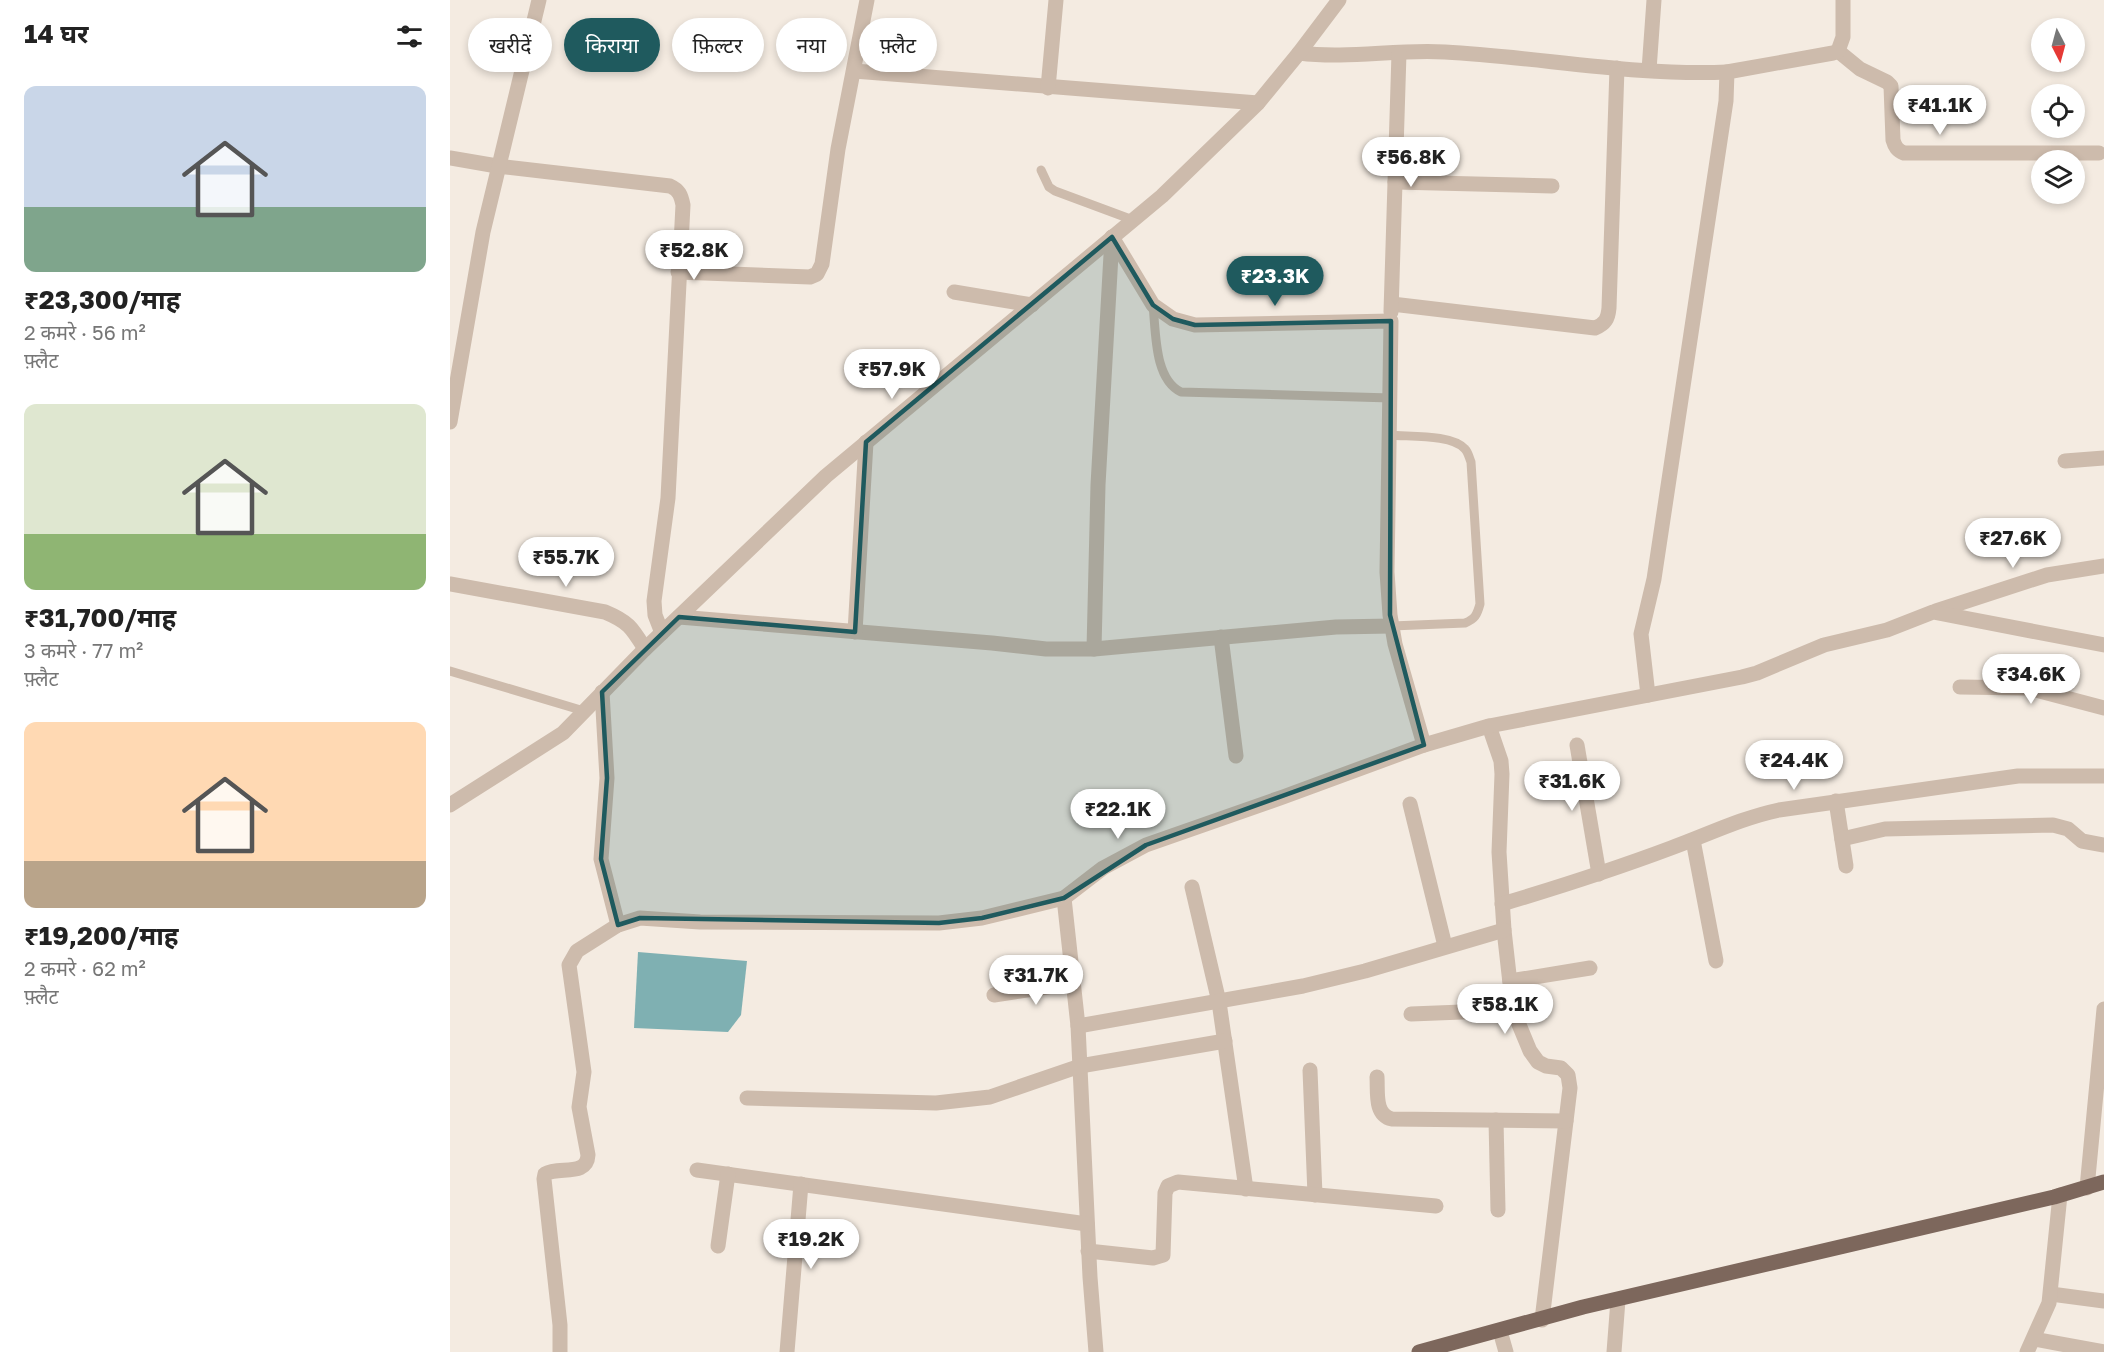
<!DOCTYPE html>
<html lang="hi">
<head>
<meta charset="utf-8">
<style>
  body { margin:0; font-family:"Golos Text","Noto Sans Devanagari",sans-serif; background:#f6f6f6; color:#222; height:100vh; display:flex; flex-direction:column; font-size:22px; white-space:nowrap }
  * { box-sizing:border-box; margin:0 }
  p { font-size:20px; color:#767676 }
  .icon { flex:none; width:33px; height:33px; fill:none; stroke:currentColor; stroke-width:2; stroke-linecap:round; stroke-linejoin:round }
  .map { position:relative; flex:1; overflow:hidden }
  .side { display:flex; flex-direction:column; background:#fff; width:450px }
  .side>* { flex:none }
  .guide { position:absolute; left:18px; top:18px; width:570px; height:54px; display:flex; gap:12px }
  .needle { width:39px; rotate:174deg }
  .fabs { position:absolute; left:1581px; top:18px; display:grid; gap:12px }
  .fabs a { display:grid; place-items:center; width:54px; height:54px; border-radius:50%; background:#fff; box-shadow:0 3px 9px #0003; font-size:30px }
  .price { position:absolute; translate:-50% -51px; padding:0 14px; border-radius:21px; background:#fff; color:#222; font-size:20px; line-height:39px; filter:drop-shadow(0 2px 3px #0008) }
  .price::after { content:''; position:absolute; left:50%; top:36px; width:18px; height:14px; margin-left:-9px; background:inherit; clip-path:polygon(0 0,100% 0,50% 100%) }
  .price.active { background:#1f5a5e; color:#fff }
  ul { padding:0; list-style:none }
  li { display:grid; align-content:center; gap:12px; height:318px; padding:0 24px }
  li span { display:grid; place-items:center; height:186px; border-radius:12px; color:#555 }
  li>.icon { margin-inline-start:auto }
  span .icon { width:108px; height:108px; fill:#fffc; stroke-width:1 }
  li b { font-size:26px }
  h2 { display:flex; justify-content:space-between; align-items:center; height:72px; padding:0 24px; font-size:26px }
  .pill { padding:0 21px; border-radius:27px; background:#fff; box-shadow:0 3px 9px #0003; font-size:21px; line-height:54px }
  .pill.active { background:#1f5a5e; color:#fff }
  main { display:flex; flex:1; min-height:0 }
  .map>svg:first-child { display:block }
  .water { fill:#7fb0b2 }
  .lines { fill:none; stroke-linecap:round; stroke-linejoin:round }
  .lane { stroke:#cdbbac; stroke-width:9 }
  .street { stroke:#cdbbac; stroke-width:15 }
  .primary { stroke:#7d675c; stroke-width:15 }
  .marked { fill:#1f5a5e; fill-opacity:0.2; stroke:#1f5a5e; stroke-width:4.5; stroke-linejoin:round }
</style>
</head>
<body>
<main>
<section class="side">
<h2>14 घर<svg class="icon" aria-label="filters" viewBox="0 0 24 24"><path d="M4 7h16M4 17h16"/><circle cx="9" cy="7" r="2"/><circle cx="15" cy="17" r="2"/></svg></h2>
<ul>
<li><span style="background:linear-gradient(#c9d6e8 65%,#7fa58c 0)"><svg class="icon" aria-label="home" viewBox="0 0 24 24"><path d="M3 11l9-7 9 7M6 9v11h12V9"/></svg></span><div><b>₹23,300/माह</b><p>2 कमरे · 56 m²</p><p>फ़्लैट</p></div></li>
<li><span style="background:linear-gradient(#dfe7d0 70%,#8fb573 0)"><svg class="icon" aria-label="home" viewBox="0 0 24 24"><path d="M3 11l9-7 9 7M6 9v11h12V9"/></svg></span><div><b>₹31,700/माह</b><p>3 कमरे · 77 m²</p><p>फ़्लैट</p></div></li>
<li><span style="background:linear-gradient(#ffd9b3 75%,#b9a48a 0)"><svg class="icon" aria-label="home" viewBox="0 0 24 24"><path d="M3 11l9-7 9 7M6 9v11h12V9"/></svg></span><div><b>₹19,200/माह</b><p>2 कमरे · 62 m²</p><p>फ़्लैट</p></div></li>
</ul>
</section>
<div class="map">
<svg width="1654" height="1352" viewBox="0 0 1654 1352">
  <rect width="100%" height="100%" fill="#f4ebe1"/>
  <polygon class="water" points="188,952 297,961 291,1015 278,1032 184,1028"/>
  <g class="lines">
    <g class="lane">
      <polyline points="591,170 599,187 605,191 683,220"/>
      <path d="M703,305C706,332 704,379 731,392L941,398"/>
      <path d="M940,435C959,437 1002,434 1015,449C1018,452 1019,457 1021,462L1030,604C1027,615 1025,619 1015,623L942,626"/>
      <polyline points="0,671 134,711"/>
    </g>
    <g class="street">
      <path d="M1388,51L1410,69L1437,82L1441,86L1443,140C1445,147 1447,150 1454,153H1649"/>
      <path d="M849,53C899,59 946,49 995,52C1089,57 1183,76 1277,72"/>
      <polyline points="1199,70 1204,0"/>
      <polyline points="404,71 808,103"/>
      <polyline points="598,88 606,0"/>
      <path d="M0,158L47,166L220,186C229,190 231,195 233,205L218,498L204,601L205,615L212,633"/>
      <polyline points="945,182 1102,186"/>
      <polyline points="662,237 703,305 723,319 745,325 941,321 937,572 940,615 945,644 974,745"/>
      <polyline points="228,272 360,277 367,274 372,264 388,149 417,0"/>
      <polyline points="504,292 582,305"/>
      <path d="M942,304L1145,328C1155,324 1158,319 1159,308L1167,68"/>
      <polyline points="941,312 949,53"/>
      <polyline points="0,422 33,232 89,0"/>
      <polyline points="1615,461 1654,458"/>
      <path d="M0,584L155,612C179,622 182,628 195,649"/>
      <polyline points="1486,611 1597,575 1654,566"/>
      <polyline points="229,617 542,643 596,649 644,649 886,627 942,626"/>
      <polyline points="405,632 416,442"/>
      <polyline points="771,637 786,756"/>
      <polyline points="644,649 648,485 662,237"/>
      <polyline points="1510,687 1578,688 1654,708"/>
      <polyline points="152,692 157,778 151,859 168,925"/>
      <polyline points="1198,695 1191,634 1204,579 1276,101 1277,72 1383,53 1388,51 1393,37 1393,0"/>
      <polyline points="1039,726 1051,761 1052,774 1049,852 1054,930 1063,1010 1080,1051 1088,1062 1096,1066 1111,1068 1118,1075 1120,1088 1092,1320"/>
      <polyline points="1127,745 1149,874"/>
      <polyline points="1386,801 1396,866"/>
      <polyline points="960,804 995,946"/>
      <polyline points="0,805 113,733 195,649 376,476 712,196 808,103 849,53 889,0"/>
      <polyline points="1392,839 1435,829 1603,825 1618,829 1632,841 1654,845"/>
      <polyline points="1243,840 1266,961"/>
      <polyline points="742,887 769,1002 796,1189"/>
      <polyline points="614,898 628,1026 640,1277 646,1352"/>
      <path d="M1052,904C1109,887 1165,869 1221,848C1257,835 1291,818 1329,810L1568,776H1654"/>
      <polyline points="1060,981 1140,968"/>
      <polyline points="544,995 623,983"/>
      <polyline points="961,1014 1063,1010"/>
      <polyline points="628,1026 853,986 915,971 1054,930"/>
      <polyline points="860,1070 865,1195"/>
      <path d="M927,1077C928,1092 924,1115 942,1119L1116,1121"/>
      <polyline points="297,1098 486,1103 540,1097 630,1066 775,1041"/>
      <polyline points="1046,1120 1048,1210"/>
      <polyline points="247,1170 637,1224"/>
      <polyline points="1637,1188 1654,1009"/>
      <polyline points="268,1246 278,1174"/>
      <polyline points="638,1251 703,1258 713,1255 715,1193 718,1186 728,1182 986,1206"/>
      <polyline points="1601,1294 1654,1301"/>
      <polyline points="1050,1331 1056,1352"/>
      <polyline points="1584,1339 1654,1352"/>
      <path d="M110,1352V1325L94,1179L95,1174C109,1166 137,1177 138,1155L129,1107L134,1072L119,965L127,951L168,925L190,918L250,922L489,923L532,918L614,898L653,868L696,845L833,797L974,745L1039,726L1292,677L1307,673L1374,645L1437,630L1483,612L1654,645"/>
      <polyline points="337,1352 351,1184"/>
      <polyline points="1164,1352 1168,1300"/>
      <polyline points="1577,1352 1599,1303 1610,1195"/>
    </g>
    <polyline class="primary" points="969,1352 1133,1307 1604,1197 1654,1182"/>
  </g>
  <path class="marked" d="M662,237L703,305L723,319L745,325L941,321L940,615L974,745L696,845L614,898L532,918L489,923L190,918L168,925L151,859L157,778L152,692L229,617L405,632L416,442Z"/>
</svg>
<div class="fabs">
<a><svg class="needle" viewBox="-14 -14 28 28"><path d="M0-13l5 13h-10z" fill="#e53935"/><path d="M0 13l5-13h-10z" fill="#767676"/></svg></a>
<a><svg class="icon" aria-label="locate" viewBox="0 0 24 24"><circle cx="12" cy="12" r="6"/><path d="M12 2v4M12 18v4M2 12h4M18 12h4"/></svg></a>
<a><svg class="icon" aria-label="layers" viewBox="0 0 24 24"><path d="M12 4l9 5-9 5-9-5zM3 14l9 5 9-5"/></svg></a>
</div>
<b class="price" style="left:1490px;top:136px">₹41.1K</b>
<b class="price" style="left:961px;top:188px">₹56.8K</b>
<b class="price" style="left:244px;top:281px">₹52.8K</b>
<b class="price active" style="left:825px;top:307px">₹23.3K</b>
<b class="price" style="left:442px;top:400px">₹57.9K</b>
<b class="price" style="left:1563px;top:569px">₹27.6K</b>
<b class="price" style="left:116px;top:588px">₹55.7K</b>
<b class="price" style="left:1581px;top:705px">₹34.6K</b>
<b class="price" style="left:1344px;top:791px">₹24.4K</b>
<b class="price" style="left:1122px;top:812px">₹31.6K</b>
<b class="price" style="left:668px;top:840px">₹22.1K</b>
<b class="price" style="left:586px;top:1006px">₹31.7K</b>
<b class="price" style="left:1055px;top:1035px">₹58.1K</b>
<b class="price" style="left:361px;top:1270px">₹19.2K</b>
<div class="guide">
<a class="pill">खरीदें</a>
<a class="pill active">किराया</a>
<a class="pill">फ़िल्टर</a>
<a class="pill">नया</a>
<a class="pill">फ़्लैट</a>
</div>
</div>
</main>
</body>
</html>
